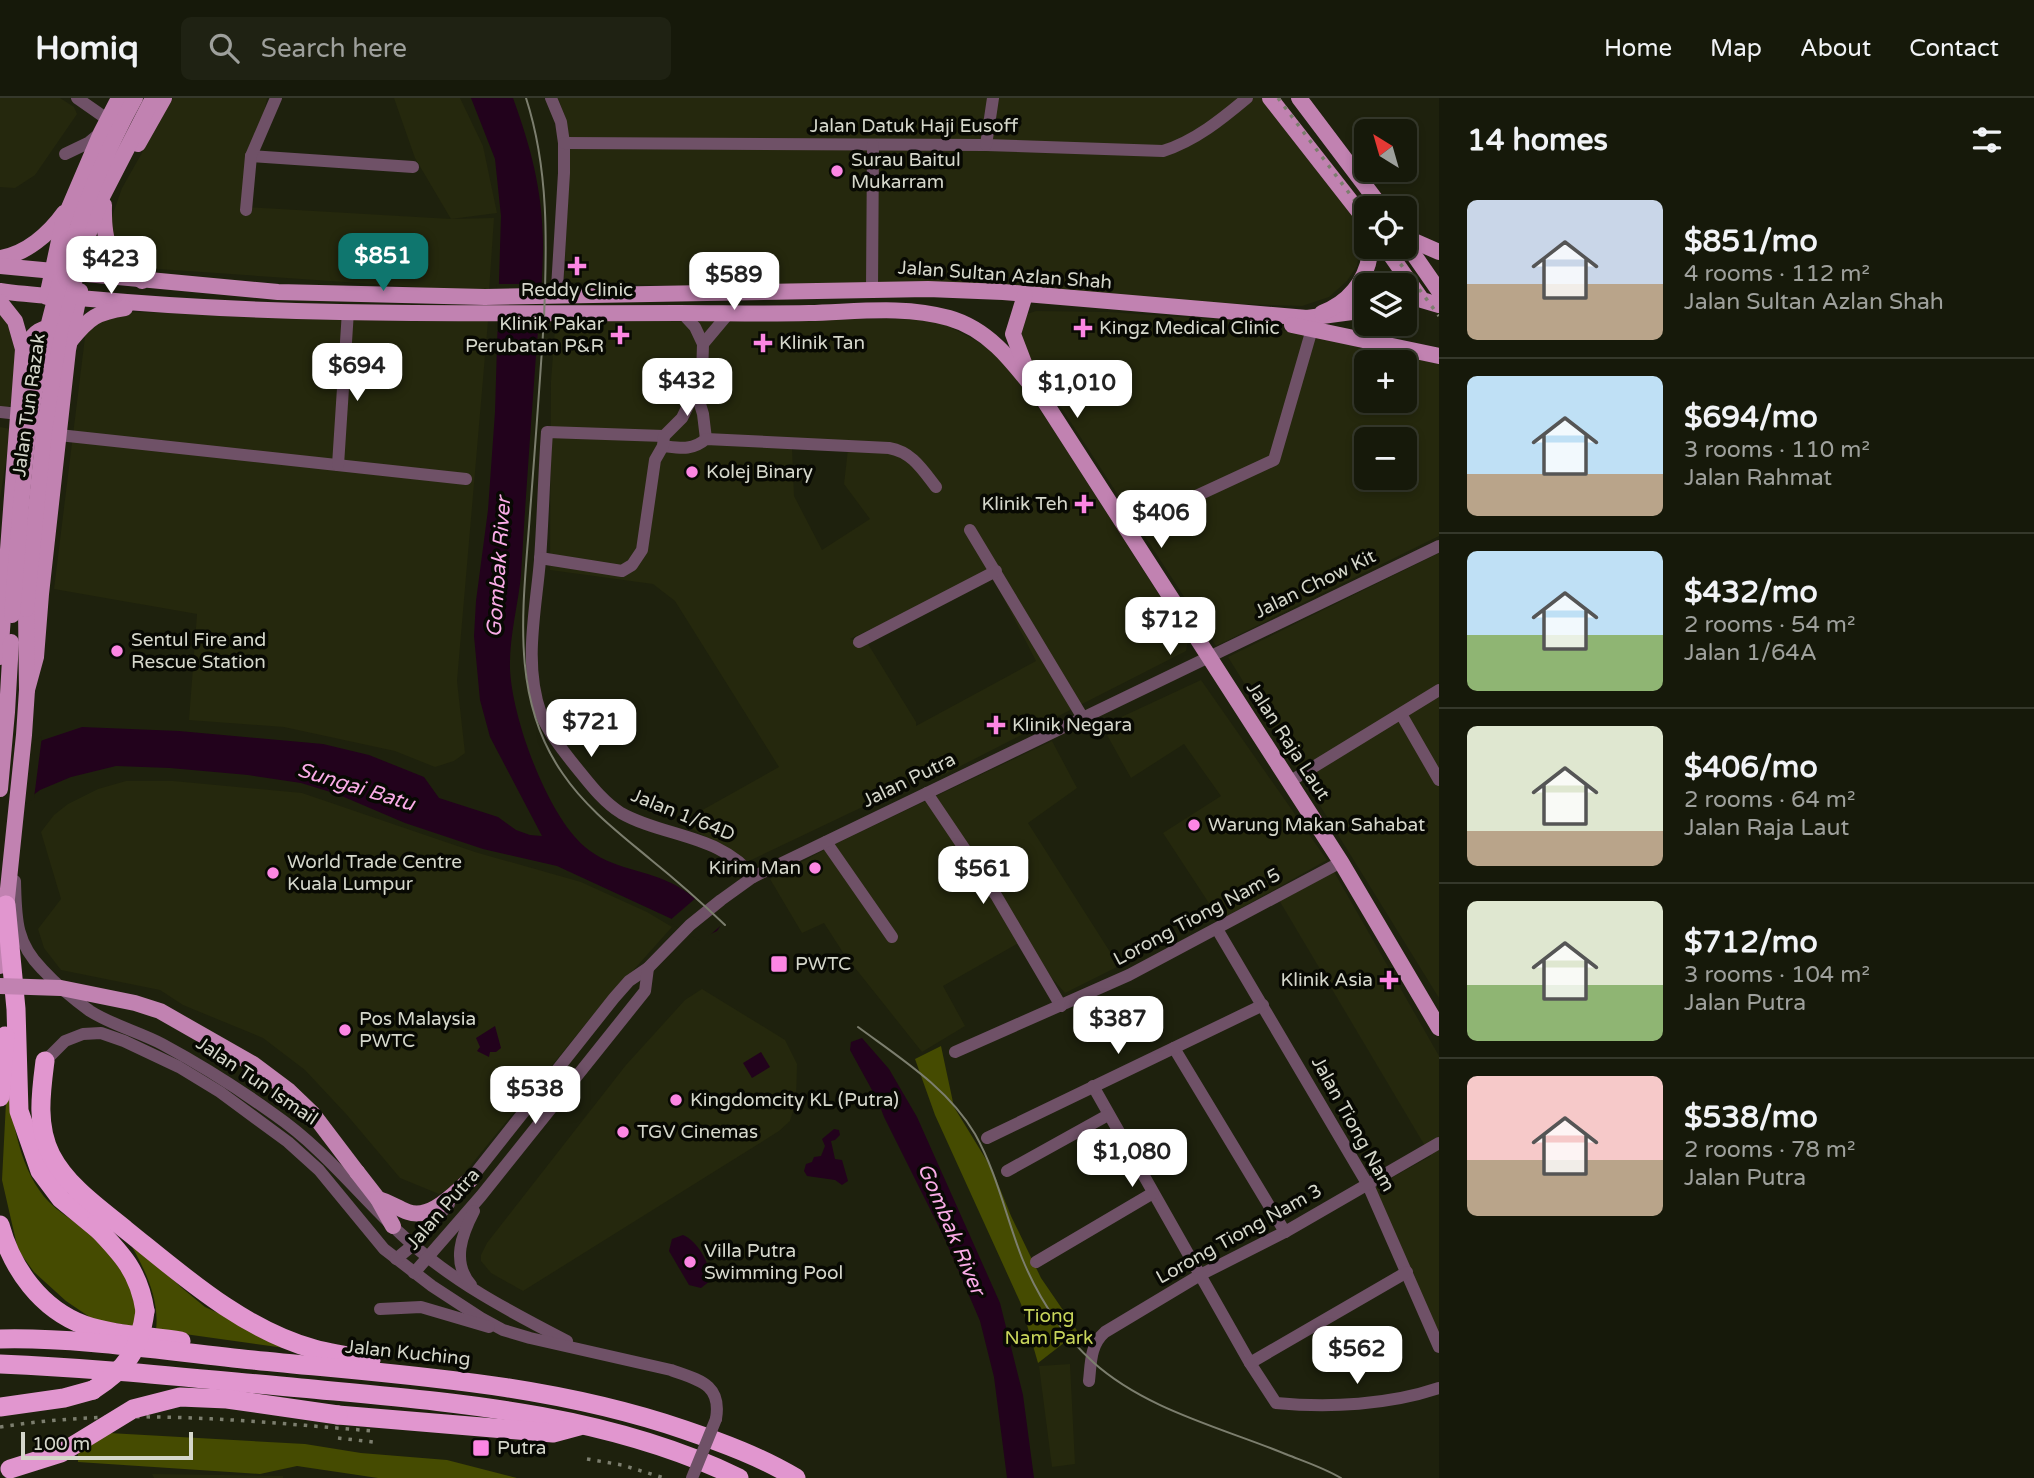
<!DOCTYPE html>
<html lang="en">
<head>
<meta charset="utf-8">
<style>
  body { margin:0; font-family:"Varela Round",sans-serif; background:#1f2213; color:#f1f3f6; height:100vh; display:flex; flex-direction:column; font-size:26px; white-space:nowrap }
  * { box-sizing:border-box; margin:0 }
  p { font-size:23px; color:#9ea09c }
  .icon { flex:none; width:38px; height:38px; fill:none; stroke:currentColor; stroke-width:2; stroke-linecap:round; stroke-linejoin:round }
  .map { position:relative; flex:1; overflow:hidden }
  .drawer { display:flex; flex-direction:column; background:#16190a; width:595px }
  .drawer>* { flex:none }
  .needle { width:46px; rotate:323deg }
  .buttons { position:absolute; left:1354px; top:21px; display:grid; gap:14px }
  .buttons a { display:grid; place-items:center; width:63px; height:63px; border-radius:10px; background:#16190a; box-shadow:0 4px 10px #0003,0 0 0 2px #35382b; font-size:35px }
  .scale { position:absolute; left:21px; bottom:18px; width:172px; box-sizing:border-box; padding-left:7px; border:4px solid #d5d7cb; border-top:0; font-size:19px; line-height:24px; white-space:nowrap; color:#d5d7cb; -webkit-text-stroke:5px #080903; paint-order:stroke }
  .price { position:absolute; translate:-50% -60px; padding:0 16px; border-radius:14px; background:#fff; color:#222; font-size:23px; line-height:46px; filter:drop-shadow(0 2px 4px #0008) }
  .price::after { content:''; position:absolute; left:50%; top:42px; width:21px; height:16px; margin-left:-10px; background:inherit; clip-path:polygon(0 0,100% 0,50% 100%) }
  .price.active { background:#0f766e; color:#fff }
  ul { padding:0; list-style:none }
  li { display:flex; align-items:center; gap:21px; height:175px; padding:0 28px }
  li+li { border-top:2px solid #35382b }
  li span { display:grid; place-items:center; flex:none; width:196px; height:140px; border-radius:10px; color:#555 }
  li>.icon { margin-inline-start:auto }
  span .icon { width:84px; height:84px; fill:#fffc; stroke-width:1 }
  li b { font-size:30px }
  h2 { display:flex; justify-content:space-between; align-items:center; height:84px; padding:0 28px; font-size:30px }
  header { display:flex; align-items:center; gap:42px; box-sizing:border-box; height:98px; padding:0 35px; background:#16190a; border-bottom:2px solid #35382b }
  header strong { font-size:33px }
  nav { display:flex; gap:38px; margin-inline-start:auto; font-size:24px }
  .search { width:490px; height:63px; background:#1f2213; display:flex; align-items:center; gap:18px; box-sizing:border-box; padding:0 24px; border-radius:10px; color:#9ea09c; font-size:26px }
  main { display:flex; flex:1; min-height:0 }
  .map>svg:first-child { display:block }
  .built { fill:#25280d; fill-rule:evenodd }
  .green { fill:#454b01 }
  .water { fill:#22021c }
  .pier { fill:#1e210d }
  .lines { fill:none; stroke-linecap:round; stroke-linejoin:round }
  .minor { stroke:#6f5167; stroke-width:12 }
  .major { stroke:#c182b1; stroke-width:16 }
  .highway { stroke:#e196cf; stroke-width:19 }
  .tram { stroke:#7c7e6e; stroke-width:2 }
  .rail { stroke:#7c7e6e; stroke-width:3.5; stroke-dasharray:3.5 7; stroke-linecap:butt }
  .minor-bridge { stroke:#6f5167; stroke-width:12 }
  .major-bridge { stroke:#c182b1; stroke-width:16 }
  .highway-bridge { stroke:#e196cf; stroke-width:19 }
  .poi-dot { fill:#fc86e3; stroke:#080903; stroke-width:2.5 }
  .labels { text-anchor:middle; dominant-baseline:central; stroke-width:7; stroke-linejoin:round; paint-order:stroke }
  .street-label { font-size:19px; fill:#d5d7cb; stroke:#080903 }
  .poi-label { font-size:19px; fill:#d5d7cb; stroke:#080903; text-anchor:start }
  .park-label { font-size:19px; fill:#c8d55b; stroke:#080903 }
  .water-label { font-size:21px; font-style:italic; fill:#faace7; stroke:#080903 }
</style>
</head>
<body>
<header>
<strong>Homiq</strong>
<div class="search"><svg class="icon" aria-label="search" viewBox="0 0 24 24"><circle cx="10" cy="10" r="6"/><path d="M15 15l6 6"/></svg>Search here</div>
<nav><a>Home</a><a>Map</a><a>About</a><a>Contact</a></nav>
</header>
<main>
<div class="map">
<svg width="1439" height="1380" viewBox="0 0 1439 1380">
  <rect width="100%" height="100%" fill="#1e210d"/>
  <g class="built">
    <polygon points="0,0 60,0 74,9 77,16 35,77 15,90 0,89"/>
    <polygon points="173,0 267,0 245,109 451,121 415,60 394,0 460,0 483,48 497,115 451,121 494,120 489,194 100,167 110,124 122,90"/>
    <polygon points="558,0 1266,0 1356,120 1362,139 1357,168 1347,183 1329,199 1302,208 564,184 570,52 564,16"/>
    <polygon points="0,212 22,252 15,303 7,310 0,309"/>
    <path d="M1036,213L1109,214L1238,223L1439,266V438L1216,548L1022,249L1020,240L1027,216ZM1367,264H1405V303H1367ZM1367,341H1405V380H1367Z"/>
    <polygon points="132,214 488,223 457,583 465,655 454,663 435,669 395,653 284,629 189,622 197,516 54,491 86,231 104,216"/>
    <path d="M556,218L924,221L946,227L977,243L999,258L1009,269L1050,326L1188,542L1186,553L941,678L934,675L747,764L681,724L779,669L675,503L653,486L550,472L551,283ZM792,349L848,351L844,386L870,421L822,452L794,398ZM990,474L1036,563L916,628V624L868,546L850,541Z"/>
    <polygon points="0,329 11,331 0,401"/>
    <polygon points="1439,455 1439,900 1228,559"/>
    <polygon points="1201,582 1327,762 1220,822 1163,735 1221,698 1184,646 1131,680 1102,628"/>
    <polygon points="1052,643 1077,690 1028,725 1119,868 1065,895 1020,844 943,888 965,928 922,954 844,856 824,825 802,835 770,781 837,745"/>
    <polygon points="126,683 173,683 302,695 475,754 581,784 647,814 672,829 588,923 454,1088 439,1096 400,1080 347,1017 305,972 263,940 183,907 160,892 61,872 54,863 44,850 38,831 61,801 41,734 54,717 68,706 98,691"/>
    <polygon points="1333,772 1439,958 1439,1249 1375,1089 1431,1058 1279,802"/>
    <polygon points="702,891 785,942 797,966 796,1004 790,1023 779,1033 523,1193 491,1175 481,1163 481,1157 487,1145 626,967 685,902"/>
    <polygon points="1070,1266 1075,1366 1052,1369 1039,1268"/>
    <polygon points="152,1376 283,1378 283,1380 154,1380"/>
  </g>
  <g class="green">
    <polygon points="941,948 954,1009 992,1071 1011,1118 1041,1180 1078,1234 1038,1265 1021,1206 935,1017 915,961"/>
    <path d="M7,985C13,1024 20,1074 49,1104C67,1122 92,1132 109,1150C128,1172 136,1201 139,1229L94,1222L66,1203L34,1174L18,1152L2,1082Z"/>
    <path d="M126,1138L182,1190L205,1209L299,1252L156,1232C160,1198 142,1166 126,1138Z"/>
    <polygon points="109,1335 305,1346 361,1355 447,1362 517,1380 378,1380 297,1368 260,1376 78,1364 78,1354"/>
  </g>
  <g class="water">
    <path d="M471,0H513C531,50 542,90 543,144C543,186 538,229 535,271C530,340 525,408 521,477C518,508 509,539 510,571C512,620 547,717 585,749C612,772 647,771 677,788C693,797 708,812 723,824L717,833L702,840L674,822L557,768L483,751L405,725L337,696L301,685L248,677L170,670L116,668L71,679L40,692L0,722V665L43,642L82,629L179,633L323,646L369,657L424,679L439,700L498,719L516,732L530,737L542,738L490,639L480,602L474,538L476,503L488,412L495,314L501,118L495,61Z"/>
    <polygon points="495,928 501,950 496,954 490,954 489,959 477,953 480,949 476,940"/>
    <polygon points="862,940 889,971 917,1019 1000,1205 1023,1297 1034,1380 1007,1380 994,1279 980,1223 944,1139 884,1019 878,1003 850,952 851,944"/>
    <polygon points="761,954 770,969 752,980 743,965"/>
    <polygon points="834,1031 839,1032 840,1037 835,1042 831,1043 835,1061 842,1062 848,1083 842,1087 835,1082 807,1078 804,1073 806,1066 812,1064 814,1059 821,1058 825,1048 822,1041"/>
    <path d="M683,1137C697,1142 712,1168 710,1183L701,1190L689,1187L669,1153L672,1141Z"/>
  </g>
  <g class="pier">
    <polygon points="497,186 544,186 541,233 495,233"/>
    <polygon points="42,638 34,700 0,725 0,661"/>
    <polygon points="697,799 726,823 702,844 668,824"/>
  </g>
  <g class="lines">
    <g class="minor">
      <polyline points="77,0 107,21"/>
      <polyline points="551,0 561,24 564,45 564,75 557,190 559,197"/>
      <path d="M564,45L986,47L1163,53C1195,43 1222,21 1247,0"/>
      <polyline points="986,47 993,0"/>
      <polyline points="65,56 88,45 100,35"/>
      <polyline points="251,58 413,69"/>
      <polyline points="246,112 251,58 276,0"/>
      <polyline points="872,191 873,47"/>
      <polyline points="703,246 729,215"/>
      <polyline points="696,293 703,316 706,341"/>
      <polyline points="0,314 19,316"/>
      <polyline points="59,337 466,381"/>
      <path d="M664,338L547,334C544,376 543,419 540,462C536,512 523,566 541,616C548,634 564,654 576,669C589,685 603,704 621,715C663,739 723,737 753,779"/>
      <path d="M663,348C680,350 692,353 706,341L889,350C912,354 922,371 936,389"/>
      <polyline points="338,367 348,213"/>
      <polyline points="970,432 1083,620"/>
      <polyline points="1128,434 1194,399 1274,362 1312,231"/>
      <polyline points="540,460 622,473 632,467 642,452 655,362 663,348 664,338 682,320 702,279 703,246 695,229 682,215"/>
      <polyline points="859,544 996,473"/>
      <polyline points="1401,616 1439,682"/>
      <polyline points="1289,684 1439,592"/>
      <polyline points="927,695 997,799 1061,908"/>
      <polyline points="826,744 892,839"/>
      <path d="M15,783C16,819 15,844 42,871C56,886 73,901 90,913C112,927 139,934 162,946C201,967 239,991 275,1017C324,1051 359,1097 402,1137C451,1183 509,1213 567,1243"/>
      <polyline points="1217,831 1368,1087 1439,1249"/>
      <polyline points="1174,950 1285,1134"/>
      <polyline points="955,954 1129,877 1341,764"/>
      <path d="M45,963L65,943L83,936L101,935L124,943L179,969L220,994L288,1044L319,1072L384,1151L432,1188L481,1220L503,1232L530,1240L671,1272C699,1282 722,1286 716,1321"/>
      <path d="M1093,988L1250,1265L1276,1305C1329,1310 1389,1307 1439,1290"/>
      <polyline points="987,1040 1263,907"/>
      <polyline points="1007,1073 1108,1017"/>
      <polyline points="466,1087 614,900 629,883 648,870 690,827 721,802 753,779 1439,448"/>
      <polyline points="396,1161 413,1147 449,1106"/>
      <polyline points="1036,1164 1153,1095"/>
      <polyline points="414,1175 481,1098 645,893 648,870"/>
      <path d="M471,1187C451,1164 462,1136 474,1113"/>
      <polyline points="380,1211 421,1209 489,1229"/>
      <polyline points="1250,1265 1407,1174"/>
      <path d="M1089,1283C1091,1265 1090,1247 1105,1234L1200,1177L1285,1134L1439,1045"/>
    </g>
    <g class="major">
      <polyline points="1270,0 1367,124"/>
      <polyline points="1299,0 1382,110"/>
      <polyline points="138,46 164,0"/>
      <path d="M104,107C103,151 110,155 142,183"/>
      <polyline points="1405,139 1439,154"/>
      <polyline points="1405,144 1439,193"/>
      <polyline points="1385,149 1422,202 1439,207"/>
      <path d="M0,160C26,156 49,136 64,115"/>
      <polyline points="0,168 278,194 485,199 928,191 1003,194 1307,220 1367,212"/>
      <path d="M0,193C31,198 61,198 91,201C287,219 483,215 679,215C723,215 766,216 809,215C855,214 904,207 949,220C991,232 1015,267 1041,300"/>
      <polyline points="1025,197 1013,236 1026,270"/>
      <polyline points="47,199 63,124 101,35 119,0"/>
      <polyline points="0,204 15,223 23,251 0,559"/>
      <path d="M1322,215C1352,203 1368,180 1371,149"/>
      <polyline points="1292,227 1439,258"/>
      <path d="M71,242C89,220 97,214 125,210"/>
      <path d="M23,251C33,237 41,224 59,235"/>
      <polyline points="1036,290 1341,764 1439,930"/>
      <polyline points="27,592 36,559 41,496 68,252 80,193"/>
      <polyline points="0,691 7,614 11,544"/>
      <polyline points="0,868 24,637 27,592 26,511"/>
      <polyline points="357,1074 378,1101 393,1128"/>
      <path d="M378,1101C389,1104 397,1110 408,1114C431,1122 454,1095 470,1082"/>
    </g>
    <g class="highway">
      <polyline points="6,807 16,911 19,1013 40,1073 61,1101 101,1134"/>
      <path d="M45,963C41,994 36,1028 51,1057C67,1088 99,1110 126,1132C182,1177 242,1231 314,1251C332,1256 352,1259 371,1262"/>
      <polyline points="0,999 5,938"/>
      <path d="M0,1127C12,1171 41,1211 84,1227C112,1237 151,1238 181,1243"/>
      <path d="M94,1127C121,1155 139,1173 145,1213"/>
      <path d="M0,1241C81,1239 172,1254 253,1262C399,1277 545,1284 685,1332C723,1345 761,1359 796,1380"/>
      <path d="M0,1266C100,1270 201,1281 301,1290C448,1304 603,1314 739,1380"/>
      <polyline points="0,1309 64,1300 93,1292"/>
      <polyline points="338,1317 553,1335 579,1328"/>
    </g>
    <g class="tram">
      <path d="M526,0C549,71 547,146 544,220C540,285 535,350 530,415C524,504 508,598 563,676C586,710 619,735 650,761C676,782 701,804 725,827"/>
      <path d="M858,929C900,960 948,990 975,1036C997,1075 1006,1119 1022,1160C1038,1199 1061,1235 1093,1264C1146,1312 1223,1330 1288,1357C1306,1364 1324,1370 1341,1380"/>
    </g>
    <g class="rail">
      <polyline points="1278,0 1367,119"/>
      <polyline points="1388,149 1439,218"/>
      <path d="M0,1329C125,1309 249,1323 373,1333"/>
      <polyline points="338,1340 373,1344"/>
      <polyline points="587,1361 622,1367 664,1380"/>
    </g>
    <polyline class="minor-bridge" points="692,1380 716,1321"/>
    <g class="major-bridge">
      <polyline points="26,511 44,333 61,228 87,140 102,99 153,0"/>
      <path d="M12,517C17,457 21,397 28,337C44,219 78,105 135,0"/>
      <polyline points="0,888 61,890 135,905 160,913 253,966 289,993 313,1016 357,1074"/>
    </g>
    <g class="highway-bridge">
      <path d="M93,1292C126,1271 140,1252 145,1213"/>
      <polyline points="10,1371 61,1355 133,1311 180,1299 227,1301 338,1317"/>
    </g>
  </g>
  <g class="poi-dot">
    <circle cx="837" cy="73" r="7"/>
    <path d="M573.5 157.5h7v7h7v7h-7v7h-7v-7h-7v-7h7z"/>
    <path d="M1079.5 219.5h7v7h7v7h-7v7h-7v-7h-7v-7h7z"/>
    <path d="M616.5 226.5h7v7h7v7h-7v7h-7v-7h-7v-7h7z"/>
    <path d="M759.5 234.5h7v7h7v7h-7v7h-7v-7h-7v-7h7z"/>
    <circle cx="692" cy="374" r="7"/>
    <path d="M1080.5 395.5h7v7h7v7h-7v7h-7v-7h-7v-7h7z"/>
    <circle cx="117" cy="553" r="7"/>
    <path d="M992.5 616.5h7v7h7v7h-7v7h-7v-7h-7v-7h7z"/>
    <circle cx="1194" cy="727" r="7"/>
    <circle cx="815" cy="770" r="7"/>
    <circle cx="273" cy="775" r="7"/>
    <rect x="770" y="857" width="18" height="18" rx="3.5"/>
    <path d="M1385.5 871.5h7v7h7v7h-7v7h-7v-7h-7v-7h7z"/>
    <circle cx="345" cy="932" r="7"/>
    <circle cx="676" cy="1002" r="7"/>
    <circle cx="623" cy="1034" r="7"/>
    <circle cx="690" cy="1164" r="7"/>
    <rect x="472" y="1341" width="18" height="18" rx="3.5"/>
  </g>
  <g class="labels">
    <g class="street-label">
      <text x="914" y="28">Jalan Datuk Haji Eusoff</text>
      <text transform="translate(1005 177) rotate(4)">Jalan Sultan Azlan Shah</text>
      <text transform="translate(29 307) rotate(-82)">Jalan Tun Razak</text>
      <text transform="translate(1315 486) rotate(-26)">Jalan Chow Kit</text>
      <text transform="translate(1288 643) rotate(57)">Jalan Raja Laut</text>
      <text transform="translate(909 682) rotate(-26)">Jalan Putra</text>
      <text transform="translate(683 717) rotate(22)">Jalan 1/64D</text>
      <text transform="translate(1197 819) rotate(-28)">Lorong Tiong Nam 5</text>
      <text transform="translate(257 983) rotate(34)">Jalan Tun Ismail</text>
      <text transform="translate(1353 1026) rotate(61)">Jalan Tiong Nam</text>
      <text transform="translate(443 1111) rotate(-49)">Jalan Putra</text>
      <text transform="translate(1239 1136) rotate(-29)">Lorong Tiong Nam 3</text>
      <text transform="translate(408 1255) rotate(6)">Jalan Kuching</text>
    </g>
    <g class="poi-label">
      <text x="851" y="62">Surau Baitul<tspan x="851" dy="22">Mukarram</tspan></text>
      <text x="577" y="192" text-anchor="middle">Reddy Clinic</text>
      <text x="604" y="226" text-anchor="end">Klinik Pakar<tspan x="604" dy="22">Perubatan P&amp;R</tspan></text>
      <text x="1099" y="230">Kingz Medical Clinic</text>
      <text x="779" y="245">Klinik Tan</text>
      <text x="706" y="374">Kolej Binary</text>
      <text x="1068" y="406" text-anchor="end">Klinik Teh</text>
      <text x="131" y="542">Sentul Fire and<tspan x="131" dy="22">Rescue Station</tspan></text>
      <text x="1012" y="627">Klinik Negara</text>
      <text x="1208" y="727">Warung Makan Sahabat</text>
      <text x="287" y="764">World Trade Centre<tspan x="287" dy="22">Kuala Lumpur</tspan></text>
      <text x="801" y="770" text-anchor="end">Kirim Man</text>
      <text x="795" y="866">PWTC</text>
      <text x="1373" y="882" text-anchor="end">Klinik Asia</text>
      <text x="359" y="921">Pos Malaysia<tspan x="359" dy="22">PWTC</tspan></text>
      <text x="690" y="1002">Kingdomcity KL (Putra)</text>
      <text x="637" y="1034">TGV Cinemas</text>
      <text x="704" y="1153">Villa Putra<tspan x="704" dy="22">Swimming Pool</tspan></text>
      <text x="497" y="1350">Putra</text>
    </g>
    <g class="park-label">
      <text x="1049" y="1218">Tiong<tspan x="1049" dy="22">Nam Park</tspan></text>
    </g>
    <g class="water-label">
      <text transform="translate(499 469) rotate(-86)">Gombak River</text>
      <text transform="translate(356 689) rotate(17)">Sungai Batu</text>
      <text transform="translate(951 1131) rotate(67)">Gombak River</text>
    </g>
  </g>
</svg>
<div class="buttons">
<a><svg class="needle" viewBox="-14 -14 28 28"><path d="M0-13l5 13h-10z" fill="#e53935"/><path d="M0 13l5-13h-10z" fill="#9ea09c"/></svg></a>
<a><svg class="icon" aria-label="locate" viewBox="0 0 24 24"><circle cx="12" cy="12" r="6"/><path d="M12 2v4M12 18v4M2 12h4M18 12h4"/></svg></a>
<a><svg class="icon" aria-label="layers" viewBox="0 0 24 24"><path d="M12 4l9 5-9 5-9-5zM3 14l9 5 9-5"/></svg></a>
<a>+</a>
<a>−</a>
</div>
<div class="scale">100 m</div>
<b class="price active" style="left:383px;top:195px">$851</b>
<b class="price" style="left:111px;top:198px">$423</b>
<b class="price" style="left:734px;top:214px">$589</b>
<b class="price" style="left:357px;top:305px">$694</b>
<b class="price" style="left:687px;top:320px">$432</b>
<b class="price" style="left:1077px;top:322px">$1,010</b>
<b class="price" style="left:1161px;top:452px">$406</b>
<b class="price" style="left:1170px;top:559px">$712</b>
<b class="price" style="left:591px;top:661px">$721</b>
<b class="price" style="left:983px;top:808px">$561</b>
<b class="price" style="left:1118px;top:958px">$387</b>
<b class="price" style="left:535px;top:1028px">$538</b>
<b class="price" style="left:1132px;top:1091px">$1,080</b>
<b class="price" style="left:1357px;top:1288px">$562</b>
</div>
<section class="drawer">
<h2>14 homes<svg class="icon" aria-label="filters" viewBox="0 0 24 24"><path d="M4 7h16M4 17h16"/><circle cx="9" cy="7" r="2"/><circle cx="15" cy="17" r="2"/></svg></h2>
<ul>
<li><span style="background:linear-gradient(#c9d6e8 60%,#b9a48a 0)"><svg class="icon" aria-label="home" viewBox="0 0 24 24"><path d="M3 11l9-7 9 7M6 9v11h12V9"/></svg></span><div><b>$851/mo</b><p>4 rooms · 112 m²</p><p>Jalan Sultan Azlan Shah</p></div></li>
<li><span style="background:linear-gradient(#bfe0f5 70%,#b9a48a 0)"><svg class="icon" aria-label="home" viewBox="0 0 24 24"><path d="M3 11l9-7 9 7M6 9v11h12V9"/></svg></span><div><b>$694/mo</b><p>3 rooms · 110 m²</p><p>Jalan Rahmat</p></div></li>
<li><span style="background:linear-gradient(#bfe0f5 60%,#8fb573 0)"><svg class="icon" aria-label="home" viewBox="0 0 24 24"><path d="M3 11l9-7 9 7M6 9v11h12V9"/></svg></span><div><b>$432/mo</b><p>2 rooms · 54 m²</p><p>Jalan 1/64A</p></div></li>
<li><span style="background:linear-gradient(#dfe7d0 75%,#b9a48a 0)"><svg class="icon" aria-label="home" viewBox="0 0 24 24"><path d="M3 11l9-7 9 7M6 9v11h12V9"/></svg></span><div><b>$406/mo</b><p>2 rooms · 64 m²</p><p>Jalan Raja Laut</p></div></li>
<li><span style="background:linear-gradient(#dfe7d0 60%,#8fb573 0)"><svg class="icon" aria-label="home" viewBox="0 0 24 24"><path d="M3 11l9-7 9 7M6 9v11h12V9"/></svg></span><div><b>$712/mo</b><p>3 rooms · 104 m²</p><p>Jalan Putra</p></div></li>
<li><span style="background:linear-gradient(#f6c9c9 60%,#b9a48a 0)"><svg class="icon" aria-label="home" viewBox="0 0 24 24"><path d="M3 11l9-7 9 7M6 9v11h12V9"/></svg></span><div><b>$538/mo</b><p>2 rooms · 78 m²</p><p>Jalan Putra</p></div></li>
</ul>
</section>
</main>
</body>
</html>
